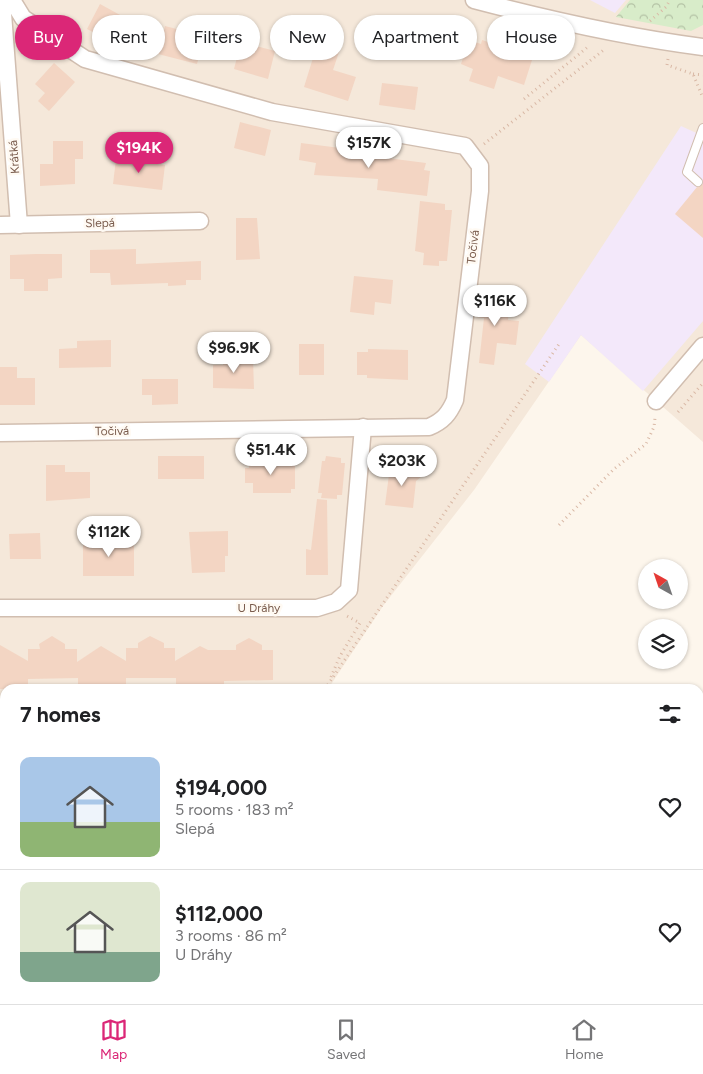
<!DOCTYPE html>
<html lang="en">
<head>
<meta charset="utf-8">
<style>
  body { margin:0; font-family:Figtree,sans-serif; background:#f6f6f6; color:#202124; height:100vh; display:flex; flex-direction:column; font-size:19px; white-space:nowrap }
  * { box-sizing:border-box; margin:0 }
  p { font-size:16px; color:#757577 }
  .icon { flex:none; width:28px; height:28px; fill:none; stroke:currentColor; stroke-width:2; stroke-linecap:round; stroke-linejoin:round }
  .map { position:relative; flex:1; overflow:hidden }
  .details { position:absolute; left:0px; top:684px; width:704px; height:321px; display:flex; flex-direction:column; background:#fff; border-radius:15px 15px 0 0; box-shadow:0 1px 4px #0004 }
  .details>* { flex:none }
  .top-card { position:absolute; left:15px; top:15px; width:674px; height:45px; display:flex; gap:10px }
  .needle { width:32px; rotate:320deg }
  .buttons { position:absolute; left:638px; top:559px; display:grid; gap:10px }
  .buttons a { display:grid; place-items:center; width:50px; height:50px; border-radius:50%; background:#fff; box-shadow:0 1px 4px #0004; font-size:25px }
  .price { position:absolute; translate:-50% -42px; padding:0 11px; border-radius:18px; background:#fff; color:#222; font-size:16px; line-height:32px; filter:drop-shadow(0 1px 2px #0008) }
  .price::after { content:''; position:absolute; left:50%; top:30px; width:15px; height:11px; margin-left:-8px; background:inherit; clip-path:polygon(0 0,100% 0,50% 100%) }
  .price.active { background:#db2777; color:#fff }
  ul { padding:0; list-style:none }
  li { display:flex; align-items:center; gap:15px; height:125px; padding:0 20px }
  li+li { border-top:1px solid #e0e0e0 }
  li span { display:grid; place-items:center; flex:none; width:140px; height:100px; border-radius:10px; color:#555 }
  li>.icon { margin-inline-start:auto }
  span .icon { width:60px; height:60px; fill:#fffc; stroke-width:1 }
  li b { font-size:21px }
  h2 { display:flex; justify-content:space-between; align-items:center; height:60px; padding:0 20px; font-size:21px }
  .chip { padding:0 18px; border-radius:22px; background:#fff; box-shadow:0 1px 4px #0004; font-size:18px; line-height:45px }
  .chip.active { background:#db2777; color:#fff }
  .tab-bar { display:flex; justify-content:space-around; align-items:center; height:70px; border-top:1px solid #e0e0e0; background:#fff; font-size:14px; color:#757577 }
  .tab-bar a { display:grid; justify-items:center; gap:2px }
  .tab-bar .active { color:#db2777 }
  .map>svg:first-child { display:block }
  .residential { fill:#f5e8da }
  .education { fill:#f3e8fa }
  .park { fill:url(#park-crowns) }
  .building { fill:#f3d5c3 }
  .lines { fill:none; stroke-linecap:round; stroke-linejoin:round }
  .service-casing { stroke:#d1beb0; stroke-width:10 }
  .minor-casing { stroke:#d1beb0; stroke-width:19 }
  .path { stroke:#d9b8a5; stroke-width:3; stroke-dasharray:1 4; stroke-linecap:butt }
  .service { stroke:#fff; stroke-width:8 }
  .minor { stroke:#fff; stroke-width:16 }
  .rail-casing { stroke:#b9a8c9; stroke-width:5.5 }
  .rail { stroke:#fffaf3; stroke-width:4; stroke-dasharray:11; stroke-linecap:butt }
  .labels { text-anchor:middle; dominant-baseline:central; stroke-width:5; stroke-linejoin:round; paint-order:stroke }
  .street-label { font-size:12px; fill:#7a5c4d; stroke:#fffaf3 }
</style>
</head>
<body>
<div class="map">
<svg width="703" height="1004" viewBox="0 0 703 1004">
  <defs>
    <pattern id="park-crowns" width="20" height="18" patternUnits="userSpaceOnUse" patternTransform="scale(1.25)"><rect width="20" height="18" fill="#d8ecc9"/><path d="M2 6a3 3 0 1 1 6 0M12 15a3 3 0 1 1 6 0" fill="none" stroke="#b4c2a5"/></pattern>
  </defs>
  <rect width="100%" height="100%" fill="#fdf6ec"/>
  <polygon class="residential" points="0,0 703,0 703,442 581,335 474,490 383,606 328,689 5,689 5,770 0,770"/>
  <g class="education">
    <polygon points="590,0 626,0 615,13"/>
    <polygon points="681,126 703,136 703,321 643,391 581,335 549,382 525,364"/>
  </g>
  <polygon class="park" points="630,0 703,0 703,25 691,31 616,17"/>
  <g class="building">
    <polygon points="100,4 131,21 128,24 131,36 125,49 87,29"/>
    <polygon points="165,26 204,36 197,64 158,54"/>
    <polygon points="469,40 481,44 482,40 507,48 506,52 532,60 524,85 498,76 494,89 469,81 473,69 461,64"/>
    <polygon points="241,42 275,51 268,79 234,69"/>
    <polygon points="317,45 339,52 333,70 356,77 348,101 304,87"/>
    <polygon points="54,63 75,82 49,111 38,101 45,93 35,84"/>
    <polygon points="382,83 418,87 415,110 379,105"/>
    <polygon points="240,122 271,130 265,156 234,148"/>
    <polygon points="53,141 83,141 83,159 75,159 75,184 40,186 40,164 53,164"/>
    <polygon points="301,143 348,149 348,153 426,163 424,170 430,171 427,196 377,190 378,179 314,175 316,163 299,160"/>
    <polygon points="116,159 165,165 162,190 113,184"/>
    <polygon points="703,184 703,238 675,214 697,187"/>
    <polygon points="420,201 445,204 445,210 452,210 447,261 439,261 439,266 423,265 424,253 415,251"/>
    <polygon points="236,218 257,218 260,259 236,260"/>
    <polygon points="136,249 136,264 201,261 201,280 186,280 186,285 168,286 168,283 111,285 110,273 90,273 90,250"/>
    <polygon points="36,254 62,254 62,278 48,279 48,291 24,291 24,279 10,279 10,255"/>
    <polygon points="354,276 393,280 391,304 375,302 374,315 350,312"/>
    <polygon points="478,297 510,300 508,320 519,321 516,345 497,343 494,365 479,363 484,318 476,317"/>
    <polygon points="111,340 111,367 59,368 59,349 77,348 77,341"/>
    <rect x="299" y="344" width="25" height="31"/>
    <polygon points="368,349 408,350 408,380 367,378 367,375 357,375 357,352 368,352"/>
    <polygon points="223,359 253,359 254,389 213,388 213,365 223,365"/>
    <polygon points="0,367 17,367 17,378 35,378 35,405 0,405"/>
    <polygon points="142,379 178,379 178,404 152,405 152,395 142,395"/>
    <rect x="158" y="456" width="46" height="23"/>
    <polygon points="326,456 341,458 341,463 345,463 342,495 337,495 337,499 321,498 322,493 318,493 322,461 325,461"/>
    <polygon points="249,460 295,460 295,489 291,489 291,493 253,493 253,483 245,483 245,468 249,468"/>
    <polygon points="46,465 65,465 65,472 90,472 90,498 46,501"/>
    <polygon points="390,467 427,472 416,481 413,508 385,505"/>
    <polygon points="317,499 327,500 328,575 306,575 306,549 311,550"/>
    <polygon points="228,531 228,556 225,556 225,572 192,573 189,532"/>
    <polygon points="40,533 41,559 10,559 9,534"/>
    <rect x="83" y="540" width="51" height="36"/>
    <polygon points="52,636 65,644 65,649 77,649 77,662 101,646 126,661 126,648 138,648 138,643 150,636 164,643 164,648 175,648 175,661 200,646 208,650 236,650 236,645 249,638 262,645 262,650 273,650 273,680 224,681 224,688 176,688 176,678 126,678 126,689 78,689 78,678 28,679 28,689 0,689 0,645 28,661 28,649 40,649 39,644"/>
  </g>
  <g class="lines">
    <g class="service-casing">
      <g id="service">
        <polyline points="698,182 687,172 703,128"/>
        <polyline points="0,814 5,814"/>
        <polyline points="120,1004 123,1000"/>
      </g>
    </g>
    <g class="minor-casing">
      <g id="minor">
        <polyline points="2,0 19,225"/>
        <path d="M474,0C550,20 625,37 703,47"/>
        <polyline points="0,225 200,221"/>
        <polyline points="656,401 703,346"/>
        <path d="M0,433L429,427C443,421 449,414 455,400L480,191V166L465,146L272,112L85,59L23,18L12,0"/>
        <polyline points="0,608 317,608 336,602 349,590 363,427"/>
      </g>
    </g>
    <g class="path">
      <polyline points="650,21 666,7 670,0"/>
      <polyline points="668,59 667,65 693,74 703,98"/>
      <polyline points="693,74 703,75"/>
      <polyline points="524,99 589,46"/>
      <polyline points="484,144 605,49"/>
      <polyline points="678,412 703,383"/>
      <polyline points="559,525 614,469 646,444 654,427 655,418"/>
      <polyline points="331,677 340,656 360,623 347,616"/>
      <polyline points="325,689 559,344"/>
    </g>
    <use href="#service" class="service"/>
    <use href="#minor" class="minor"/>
    <g class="rail-casing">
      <g id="rail">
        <polyline points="0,784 5,784"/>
        <polyline points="699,912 703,914"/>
      </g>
    </g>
    <use href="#rail" class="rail"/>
  </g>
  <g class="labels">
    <g class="street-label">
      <text transform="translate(14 157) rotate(-94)">Krátká</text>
      <text transform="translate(100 223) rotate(-1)">Slepá</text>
      <text transform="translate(473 247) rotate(-83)">Točivá</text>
      <text transform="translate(112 431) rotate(-1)">Točivá</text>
      <text x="259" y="608">U Dráhy</text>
    </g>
  </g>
</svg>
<div class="buttons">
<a><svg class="needle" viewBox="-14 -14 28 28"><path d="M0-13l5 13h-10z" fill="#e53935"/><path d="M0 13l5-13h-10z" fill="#757577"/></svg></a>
<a><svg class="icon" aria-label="layers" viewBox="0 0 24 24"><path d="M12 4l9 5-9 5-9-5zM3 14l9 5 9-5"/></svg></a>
</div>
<b class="price" style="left:369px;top:169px">$157K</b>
<b class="price active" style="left:139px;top:174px">$194K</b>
<b class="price" style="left:495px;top:327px">$116K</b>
<b class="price" style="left:234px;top:374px">$96.9K</b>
<b class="price" style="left:271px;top:476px">$51.4K</b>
<b class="price" style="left:402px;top:487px">$203K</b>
<b class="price" style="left:109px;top:558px">$112K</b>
<div class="top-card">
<a class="chip active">Buy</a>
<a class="chip">Rent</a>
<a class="chip">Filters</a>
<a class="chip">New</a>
<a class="chip">Apartment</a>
<a class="chip">House</a>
</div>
<section class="details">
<h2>7 homes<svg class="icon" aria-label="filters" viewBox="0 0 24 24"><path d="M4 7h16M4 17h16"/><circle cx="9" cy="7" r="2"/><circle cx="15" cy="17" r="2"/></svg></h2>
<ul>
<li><span style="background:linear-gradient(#a9c7e8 65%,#8fb573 0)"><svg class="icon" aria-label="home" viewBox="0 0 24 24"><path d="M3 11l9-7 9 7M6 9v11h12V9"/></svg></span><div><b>$194,000</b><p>5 rooms · 183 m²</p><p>Slepá</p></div><svg class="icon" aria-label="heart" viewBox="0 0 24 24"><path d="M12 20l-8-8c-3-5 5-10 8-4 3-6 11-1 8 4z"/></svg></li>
<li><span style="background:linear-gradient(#dfe7d0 70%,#7fa58c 0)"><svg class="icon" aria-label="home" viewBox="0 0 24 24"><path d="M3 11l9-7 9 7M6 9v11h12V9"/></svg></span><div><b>$112,000</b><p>3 rooms · 86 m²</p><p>U Dráhy</p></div><svg class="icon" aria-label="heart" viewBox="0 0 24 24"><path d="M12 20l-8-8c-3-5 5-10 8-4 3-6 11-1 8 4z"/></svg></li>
</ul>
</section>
</div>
<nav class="tab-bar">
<a class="active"><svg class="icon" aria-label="map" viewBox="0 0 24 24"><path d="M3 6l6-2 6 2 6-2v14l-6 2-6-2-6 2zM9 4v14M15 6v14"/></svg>Map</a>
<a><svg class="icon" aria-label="saved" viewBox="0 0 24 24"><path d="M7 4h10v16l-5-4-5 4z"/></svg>Saved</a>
<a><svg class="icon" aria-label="home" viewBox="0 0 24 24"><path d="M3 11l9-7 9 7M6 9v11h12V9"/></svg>Home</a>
</nav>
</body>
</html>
